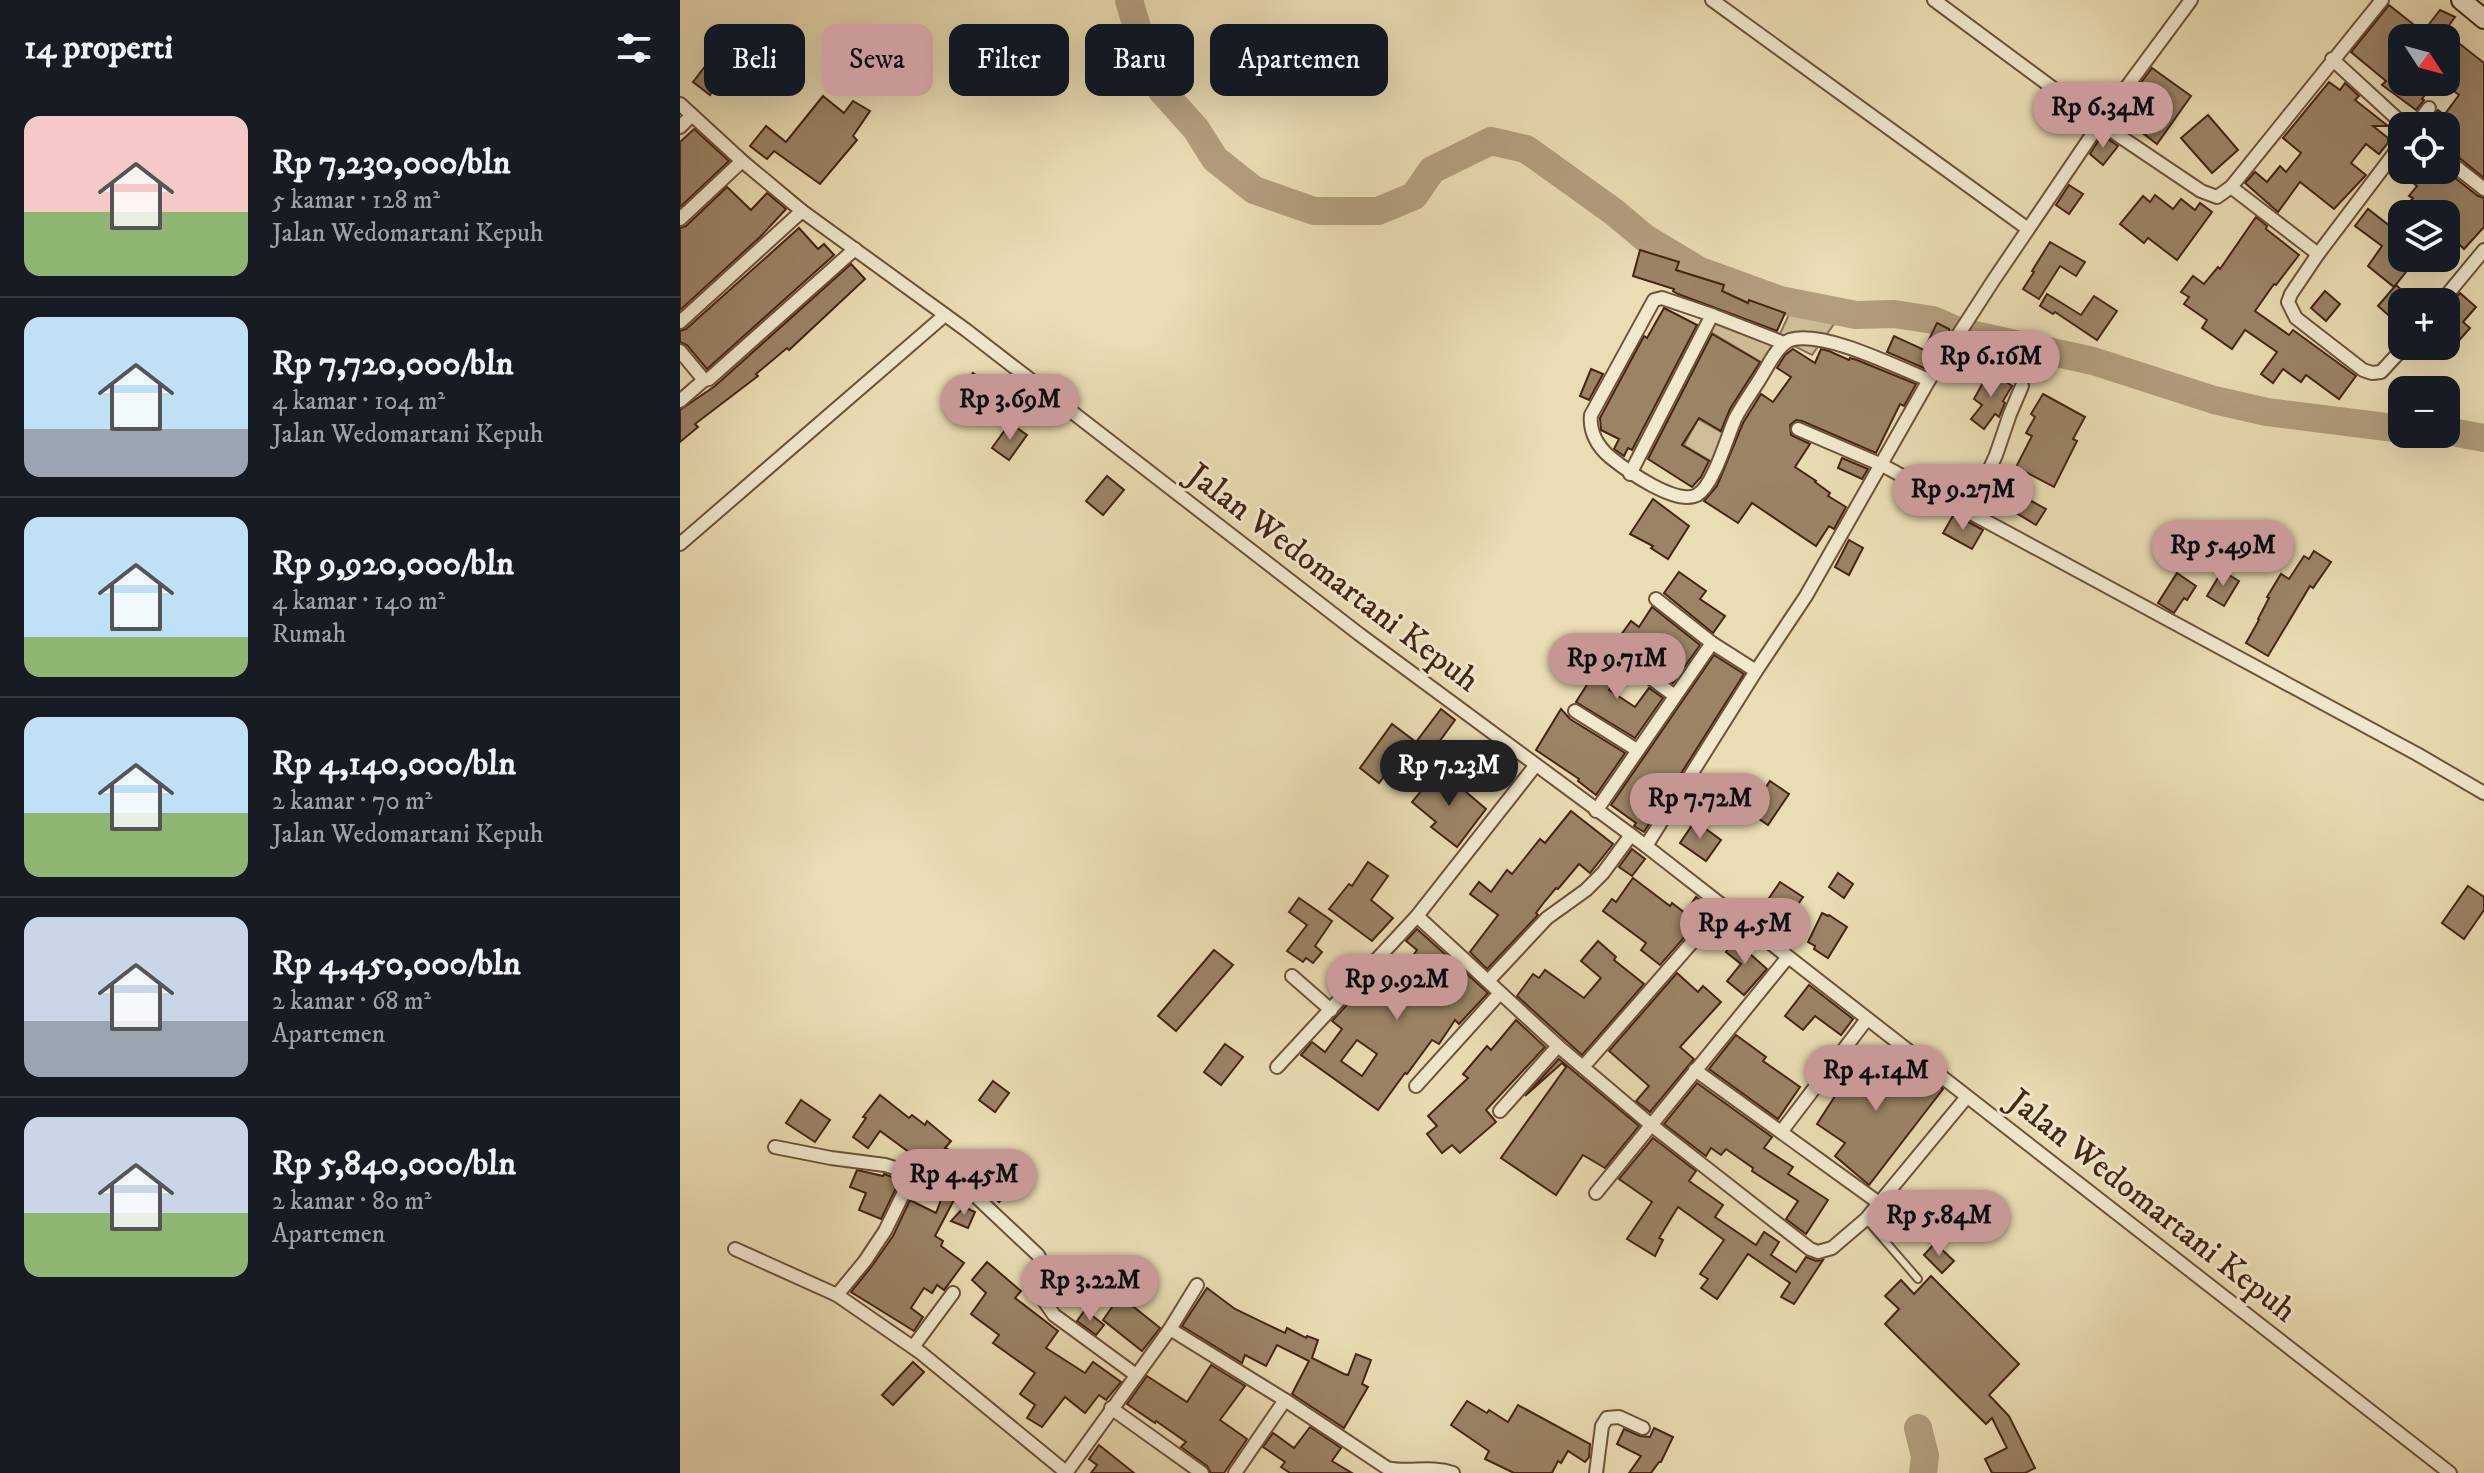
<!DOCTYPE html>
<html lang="id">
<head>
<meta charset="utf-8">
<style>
  body { margin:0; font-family:"IM FELL DW Pica",serif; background:#242831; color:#f1f3f6; height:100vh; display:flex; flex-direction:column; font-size:30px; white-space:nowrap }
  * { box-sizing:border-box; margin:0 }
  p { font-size:26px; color:#9ea1a6 }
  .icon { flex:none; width:44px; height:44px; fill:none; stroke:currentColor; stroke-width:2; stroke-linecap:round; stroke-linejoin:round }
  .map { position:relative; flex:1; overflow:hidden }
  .drawer { display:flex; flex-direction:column; background:#171b24; width:680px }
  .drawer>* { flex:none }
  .top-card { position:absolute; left:24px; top:24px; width:760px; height:72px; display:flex; gap:16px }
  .needle { width:52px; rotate:126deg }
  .tools { position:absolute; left:1708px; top:24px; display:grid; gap:16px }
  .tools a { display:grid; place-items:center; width:72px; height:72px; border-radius:16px; background:#171b24; box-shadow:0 8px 32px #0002; font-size:40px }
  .price { position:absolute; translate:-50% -68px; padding:0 18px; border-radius:28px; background:#c59692; color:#111; font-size:26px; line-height:52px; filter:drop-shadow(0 2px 4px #0008) }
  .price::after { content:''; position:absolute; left:50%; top:48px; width:24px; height:18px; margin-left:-12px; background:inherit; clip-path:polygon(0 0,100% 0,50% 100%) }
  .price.current { background:#222; color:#fff }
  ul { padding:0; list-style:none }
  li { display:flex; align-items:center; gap:24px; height:200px; padding:0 24px }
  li+li { border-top:2px solid #363941 }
  li span { display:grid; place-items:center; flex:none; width:224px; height:160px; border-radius:16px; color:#555 }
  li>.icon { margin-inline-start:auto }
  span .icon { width:96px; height:96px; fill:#fffc; stroke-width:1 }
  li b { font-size:34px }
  h2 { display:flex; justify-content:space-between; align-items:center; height:96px; padding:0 24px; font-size:34px }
  .pill { padding:0 28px; border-radius:16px; background:#171b24; box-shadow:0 8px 32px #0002; font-size:28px; line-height:72px }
  .pill.current { background:#c59692; color:#111 }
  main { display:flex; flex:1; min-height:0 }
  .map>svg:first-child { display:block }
  .green { fill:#cebd98; stroke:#8a7056; stroke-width:2 }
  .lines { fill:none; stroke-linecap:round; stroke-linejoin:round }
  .river { stroke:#b29d7d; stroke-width:28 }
  .building { fill:#9b8466; stroke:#462413; stroke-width:2; fill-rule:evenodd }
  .lane-casing { stroke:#6f523b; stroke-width:10 }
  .street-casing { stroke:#6f523b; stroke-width:16 }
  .secondary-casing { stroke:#462413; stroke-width:22 }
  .lane { stroke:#f1e8ce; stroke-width:6 }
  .street { stroke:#f1e8ce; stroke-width:12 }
  .secondary { stroke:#f1e8ce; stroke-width:18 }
  .labels { text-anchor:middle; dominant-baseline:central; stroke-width:6; stroke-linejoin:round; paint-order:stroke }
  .street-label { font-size:34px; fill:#462413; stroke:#f1e8ce }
</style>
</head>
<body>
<main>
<section class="drawer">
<h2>14 properti<svg class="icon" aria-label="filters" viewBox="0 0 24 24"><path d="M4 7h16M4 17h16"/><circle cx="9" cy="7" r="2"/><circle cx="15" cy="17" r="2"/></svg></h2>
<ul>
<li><span style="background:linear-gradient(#f6c9c9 60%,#8fb573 0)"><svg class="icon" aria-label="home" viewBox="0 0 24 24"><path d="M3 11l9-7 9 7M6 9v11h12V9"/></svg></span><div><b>Rp 7,230,000/bln</b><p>5 kamar · 128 m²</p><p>Jalan Wedomartani Kepuh</p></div></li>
<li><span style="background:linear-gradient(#bfe0f5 70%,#9aa5b1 0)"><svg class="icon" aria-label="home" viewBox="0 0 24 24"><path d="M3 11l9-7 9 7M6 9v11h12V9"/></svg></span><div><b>Rp 7,720,000/bln</b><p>4 kamar · 104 m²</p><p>Jalan Wedomartani Kepuh</p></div></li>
<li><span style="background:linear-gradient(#bfe0f5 75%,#8fb573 0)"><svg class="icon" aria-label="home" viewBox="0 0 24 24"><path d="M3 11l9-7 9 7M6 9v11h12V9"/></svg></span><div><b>Rp 9,920,000/bln</b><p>4 kamar · 140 m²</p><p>Rumah</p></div></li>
<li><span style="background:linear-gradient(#bfe0f5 60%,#8fb573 0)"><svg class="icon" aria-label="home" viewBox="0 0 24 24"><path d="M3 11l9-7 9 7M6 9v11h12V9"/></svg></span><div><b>Rp 4,140,000/bln</b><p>2 kamar · 70 m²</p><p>Jalan Wedomartani Kepuh</p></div></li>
<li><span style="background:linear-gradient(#c9d6e8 65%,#9aa5b1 0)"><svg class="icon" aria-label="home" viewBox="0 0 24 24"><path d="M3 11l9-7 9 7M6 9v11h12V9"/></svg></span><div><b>Rp 4,450,000/bln</b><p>2 kamar · 68 m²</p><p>Apartemen</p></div></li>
<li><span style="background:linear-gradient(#c9d6e8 60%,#8fb573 0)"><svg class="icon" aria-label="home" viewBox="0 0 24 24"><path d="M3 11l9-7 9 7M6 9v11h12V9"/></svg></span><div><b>Rp 5,840,000/bln</b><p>2 kamar · 80 m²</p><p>Apartemen</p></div></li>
</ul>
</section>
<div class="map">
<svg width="1804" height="1473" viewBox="0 0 1804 1473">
  <rect width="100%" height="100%" fill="#eadcb3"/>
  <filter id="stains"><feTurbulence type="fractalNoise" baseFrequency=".0025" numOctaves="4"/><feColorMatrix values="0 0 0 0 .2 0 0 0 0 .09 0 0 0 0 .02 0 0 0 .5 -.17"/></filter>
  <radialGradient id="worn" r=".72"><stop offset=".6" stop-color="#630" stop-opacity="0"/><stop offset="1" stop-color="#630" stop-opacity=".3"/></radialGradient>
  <g class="green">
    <polygon points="1111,310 1156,321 1132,355 1098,338"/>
    <polygon points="1035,319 1098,342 1086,365 1029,331"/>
    <polygon points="1018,419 1048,436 1034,463 1004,445"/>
  </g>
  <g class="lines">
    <g class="river">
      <polyline points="449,0 461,41 482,91 516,129 535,159 574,190 634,211 698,211 734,196 752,170 811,141 846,149 934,212 965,238 1020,271 1100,300 1176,315 1214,314 1253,320 1276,330"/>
      <polyline points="1295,335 1413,361 1534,400 1587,412 1722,429"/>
      <polyline points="1766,431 1804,438"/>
      <polyline points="1238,1428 1245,1456 1243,1473"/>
    </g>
  </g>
  <g class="building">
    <polygon points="1709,5 1743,32 1760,10 1775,17 1760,38 1722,38 1722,82 1754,82 1742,99 1744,100 1736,110 1702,85 1706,81 1671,52"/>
    <polygon points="1766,33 1804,63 1804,178 1772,152 1766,150 1766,126 1755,126 1750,121 1758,110 1764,115 1779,95 1762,82 1766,82"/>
    <polygon points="30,60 46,73 30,95 13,82"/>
    <polygon points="1472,68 1511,96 1477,144 1460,131 1481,105 1457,88"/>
    <polygon points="1649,82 1660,90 1665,83 1679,96 1675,100 1708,126 1693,126 1708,138 1708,143 1699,154 1686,144 1671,163 1686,175 1654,209 1620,182 1598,212 1565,183 1575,172 1587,182 1600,166 1606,172 1621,153 1603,138"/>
    <polygon points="1364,93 1395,116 1387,129 1355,107"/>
    <polygon points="143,96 164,113 173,101 190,111 173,136 177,140 140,184 94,151 87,159 70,146 86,126 106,142"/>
    <polygon points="1528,115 1558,150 1532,173 1501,138"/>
    <polygon points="14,129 49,161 0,207 0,142"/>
    <polygon points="1422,135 1438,146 1423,165 1410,154"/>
    <polygon points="1734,170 1765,170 1798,196 1804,198 1804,227 1784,249 1766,232 1766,214 1722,214 1722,258 1737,258 1714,287 1688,266 1702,246 1675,226 1688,209 1710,226 1733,198 1729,196 1737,186 1727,178"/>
    <polygon points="1389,185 1403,194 1389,214 1376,205"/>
    <polygon points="47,187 71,210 87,193 106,209 80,237 0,310 0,228 6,226"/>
    <polygon points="1475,195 1493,209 1501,199 1515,210 1520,203 1532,212 1497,260 1468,238 1464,243 1440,224 1463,196 1470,202"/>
    <polygon points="1576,217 1587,226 1586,229 1619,255 1596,285 1594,284 1575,311 1609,335 1613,330 1676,376 1659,399 1626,375 1621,382 1603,369 1593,383 1581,374 1597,352 1565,330 1552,349 1522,328 1527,320 1504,304 1509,297 1501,292 1513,276 1524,284 1538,267 1540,269"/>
    <polygon points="119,228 138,249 144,244 154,255 27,369 7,345 0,342 0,331 6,329"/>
    <polygon points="1370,242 1405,262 1396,276 1380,266 1359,299 1343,289 1354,272 1352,271"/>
    <polygon points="960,250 999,262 996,270 1044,285 1042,291 1068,303 1069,300 1105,313 1097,331 998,294 993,291 994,289 953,276"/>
    <polygon points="171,264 185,279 109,350 107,348 76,374 78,376 15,424 18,427 0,442 0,410 35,386"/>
    <polygon points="1716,285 1735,302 1722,302 1722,327 1698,306"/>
    <polygon points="1645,291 1660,304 1646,321 1631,308"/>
    <polygon points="1780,293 1796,307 1783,322 1790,328 1766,355 1766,309"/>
    <polygon points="1367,294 1401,315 1414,296 1437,311 1417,340 1375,312 1373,314 1360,306"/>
    <polygon points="984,308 1017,325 952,450 948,448 944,456 934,449 939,439 921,430 920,418 964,336 967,338"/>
    <polygon points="1257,323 1269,329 1270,332 1246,369 1207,352 1214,336 1244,350"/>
    <polygon points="1032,334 1080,362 1050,409 1041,431 1019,418 1002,445 1029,461 1021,477 1012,487 968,459"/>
    <polygon points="1285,341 1294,347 1280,369 1270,363"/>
    <polygon points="1113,349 1135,363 1141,349 1149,351 1169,360 1170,358 1177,360 1236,384 1224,406 1220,404 1196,453 1122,421 1116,420 1110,425 1111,435 1130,444 1115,467 1136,481 1135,482 1150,493 1148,496 1166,507 1154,529 1149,526 1136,546 1072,503 1058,523 1024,501 1037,486 1063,423 1081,394 1093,402 1111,377 1097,368 1105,355"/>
    <polygon points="911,369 923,374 909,400 900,396"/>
    <polygon points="1310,370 1332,386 1323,401 1325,403 1319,417 1315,414 1304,429 1291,419 1302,405 1294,399"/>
    <polygon points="293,373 309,384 297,402 281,391"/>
    <polygon points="1363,394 1405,417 1393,439 1397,441 1374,487 1336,467 1352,436 1346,433 1355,417 1351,414"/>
    <polygon points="330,423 347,435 329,460 312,448"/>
    <polygon points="1162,458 1188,469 1182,479 1158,468"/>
    <polygon points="427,476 444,490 423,515 406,501"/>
    <polygon points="1342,496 1366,509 1356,525 1333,511"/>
    <polygon points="973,499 1009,526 988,559 971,548 973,546 950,534"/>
    <polygon points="1274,514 1303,530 1292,549 1263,533"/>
    <polygon points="1169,540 1183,548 1169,575 1155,567"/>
    <polygon points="1634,551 1651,562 1633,588 1630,586 1588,656 1566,643 1579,620 1578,619 1589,598 1587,597 1601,574 1609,579 1624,556 1629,559"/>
    <polygon points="1542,571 1559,581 1544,606 1527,596"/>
    <polygon points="999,572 1026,591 1020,599 1045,616 1033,633 984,593"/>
    <polygon points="1497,573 1516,586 1507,600 1504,598 1494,613 1478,603"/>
    <polygon points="972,607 1020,645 993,683 936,642 951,621 959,627"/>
    <polygon points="926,655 943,669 929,690 955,707 969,688 983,698 955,738 896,702"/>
    <polygon points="1034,655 1064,674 964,832 954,826 956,823 931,805"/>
    <polygon points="761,709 775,720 741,767 722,752 699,783 680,768 712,724 736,742"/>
    <polygon points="881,709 890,719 945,753 916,795 898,781 899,779 856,750"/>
    <polygon points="815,746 837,764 822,784 799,766"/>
    <polygon points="759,769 806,809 777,847 751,827 756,822 732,802"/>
    <polygon points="1090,781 1109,794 1088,825 1069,812"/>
    <polygon points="891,811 933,844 910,873 899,864 878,889 876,888 865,901 856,913 858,915 807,969 790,952 818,915 790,894 799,882 811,892 827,870 832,874 860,839 865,843"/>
    <polygon points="1015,821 1041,840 1026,861 1000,843"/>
    <polygon points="952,849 965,859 952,876 939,867"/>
    <polygon points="688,862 708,876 691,900 713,918 692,941 649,909 669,884 672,886"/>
    <polygon points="1158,873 1173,884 1164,898 1149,887"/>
    <polygon points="953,878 990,906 992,903 1005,913 1016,897 1030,908 980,965 961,950 966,943 923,911 932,899 936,902"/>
    <polygon points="1100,882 1123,897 1098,934 1079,919 1090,903 1087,901"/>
    <polygon points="1788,886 1804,897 1804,910 1784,939 1762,923"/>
    <polygon points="619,898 652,921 635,946 642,952 633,963 626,958 623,962 607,951 627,925 609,912"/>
    <polygon points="1142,913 1148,916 1149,915 1167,927 1148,958 1134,949 1135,946 1128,942"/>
    <path d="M737,929L808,993L779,1024L775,1020L759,1044L752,1040L727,1074L725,1073L698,1110L621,1055L632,1042L645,1052L662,1029L652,1021L693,977L697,980L705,969L716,977L719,974L737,950L726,941ZM677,1040L697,1054L682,1076L661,1061Z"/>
    <polygon points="1059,934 1074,946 1069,953 1087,969 1064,995 1047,981 1061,964 1046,952"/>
    <polygon points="918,941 936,957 934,960 964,984 902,1055 837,996 853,974 859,978 865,970 904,998 921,978 901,961"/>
    <polygon points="534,950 553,965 496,1031 478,1016"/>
    <polygon points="997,973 1018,992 1023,986 1041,1002 1000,1047 1014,1059 970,1112 956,1101 969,1086 929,1051"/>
    <polygon points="1129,985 1173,1019 1161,1035 1135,1016 1123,1030 1105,1016"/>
    <polygon points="836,1020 865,1047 806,1110 816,1122 780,1153 772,1145 762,1153 747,1134 757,1126 748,1116 788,1078 783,1074 807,1046 811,1050"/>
    <polygon points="1056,1035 1086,1057 1083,1061 1120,1087 1098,1119 1029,1069"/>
    <polygon points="545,1044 563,1057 541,1085 524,1072"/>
    <polygon points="1221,1057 1263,1089 1189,1185 1155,1156 1165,1143 1137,1124 1166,1079 1157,1073 1167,1060 1176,1065 1179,1059 1207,1078"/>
    <polygon points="879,1059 959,1126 925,1168 903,1155 876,1195 821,1158 886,1067 882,1063 845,1096"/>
    <polygon points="313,1081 329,1093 315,1112 299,1100"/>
    <polygon points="1017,1083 1092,1137 1084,1148 1113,1167 1108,1174 1148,1200 1126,1234 1106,1219 1118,1201 1072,1171 1073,1168 1046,1149 1041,1155 1031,1148 1026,1156 984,1124"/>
    <polygon points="200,1095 229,1118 232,1115 245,1125 247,1121 271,1141 265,1148 293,1162 284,1180 255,1171 200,1131 188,1148 173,1137 186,1118 183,1117"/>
    <polygon points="121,1100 150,1120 135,1142 106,1123"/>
    <polygon points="973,1138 1016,1171 1009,1181 1043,1205 1035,1217 1076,1245 1084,1232 1099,1242 1091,1255 1116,1272 1126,1257 1136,1261 1143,1260 1114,1304 1101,1297 1110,1283 1068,1254 1037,1299 1021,1288 1028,1279 1020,1274 1044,1240 998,1207 979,1238 983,1240 975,1256 947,1239 972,1202 939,1179"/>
    <polygon points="331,1156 348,1171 319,1202 303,1187"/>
    <polygon points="177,1170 203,1176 204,1174 220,1180 201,1219 179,1210 186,1193 170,1187"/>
    <polygon points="264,1192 276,1196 255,1236 263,1241 261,1246 284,1263 264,1290 257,1285 252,1293 244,1288 231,1308 243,1317 234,1331 171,1292 192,1266 213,1236 230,1200 256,1213"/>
    <polygon points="284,1207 295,1212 288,1228 271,1221"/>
    <polygon points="1255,1243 1274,1261 1262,1273 1244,1255"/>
    <polygon points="307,1262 341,1291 335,1298 378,1331 366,1348 405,1373 413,1362 441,1382 426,1400 419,1395 405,1413 385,1397 362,1427 347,1418 355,1405 340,1394 355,1373 313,1343 319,1335 291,1314 306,1293 292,1280"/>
    <polygon points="1251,1276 1339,1364 1309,1395 1329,1416 1355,1468 1345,1473 1312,1473 1305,1459 1327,1448 1312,1418 1306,1424 1205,1324 1219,1309 1205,1296 1221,1280 1234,1294"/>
    <polygon points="527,1288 555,1309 605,1333 607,1328 626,1338 627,1336 638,1340 632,1358 664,1374 668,1375 676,1354 691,1360 682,1384 688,1387 664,1428 612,1394 629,1361 597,1345 586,1366 565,1355 562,1363 502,1326"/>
    <polygon points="440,1296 480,1328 462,1351 423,1320"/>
    <polygon points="405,1310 424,1325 416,1335 397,1321"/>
    <polygon points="233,1362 244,1372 213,1405 202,1395"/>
    <polygon points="531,1365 565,1386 540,1420 567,1439 544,1473 531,1473 527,1466 501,1447 506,1442 476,1421 475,1423 447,1404 467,1376 507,1402"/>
    <polygon points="787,1401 807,1413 809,1410 828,1422 838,1405 910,1444 909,1457 905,1462 888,1451 881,1463 878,1461 872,1473 834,1473 805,1459 809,1451 771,1425"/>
    <polygon points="630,1427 661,1448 652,1461 672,1473 610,1473 601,1467 605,1462 583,1447 593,1433 614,1448"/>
    <polygon points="974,1428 993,1437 981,1462 979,1462 971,1473 949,1473 961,1456 937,1444 944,1429 960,1436 970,1437"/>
    <polygon points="419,1445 454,1473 411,1473 417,1465 409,1459"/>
  </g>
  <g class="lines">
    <g class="lane-casing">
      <polyline id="lane" points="1186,1219 1238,1279"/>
    </g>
    <g class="street-casing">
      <g id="street">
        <polyline points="1032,0 1348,229"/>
        <polyline points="1254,0 1420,123 1521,191 1537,197 1551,187 1702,0"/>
        <polyline points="1652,59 1725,126"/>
        <polyline points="0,104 62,161 122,211 286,330 679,634 966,846 1770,1473"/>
        <polyline points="1735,126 1749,108"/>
        <polyline points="0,127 12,115"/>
        <polyline points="1722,143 1638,254 1611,294 1608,302 1616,318 1683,370 1692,373 1701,372 1725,346"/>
        <polyline points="1766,159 1804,189"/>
        <polyline points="1551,187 1638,254"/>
        <polyline points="0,219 62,161"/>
        <polyline points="1761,302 1804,250"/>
        <path d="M1032,315L982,298L974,300L911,415C909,432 918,447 930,457C946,470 996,506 1017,495C1034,485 1047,437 1055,419C1063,403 1075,388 1084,372C1090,362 1099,344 1110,340C1144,330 1216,367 1249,380"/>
        <polyline points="0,322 122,211"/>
        <polyline points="0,351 24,380 0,401"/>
        <polyline points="24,380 29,379 175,249"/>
        <polyline points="1118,429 1202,465 1737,754 1804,793"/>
        <polyline points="950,474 1032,315 1104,343"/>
        <polyline points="1290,512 1316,455 1330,414 1342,386"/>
        <polyline points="0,544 265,315"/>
        <polyline points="1032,643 1076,671"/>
        <polyline points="933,650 995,696"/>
        <polyline points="895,711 957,750"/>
        <polyline points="916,811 1032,643 976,599"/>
        <polyline points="966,846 1076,671 1126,596 1249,380 1313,281 1420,123 1511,0"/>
        <polyline points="737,916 878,1046 970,1124 1130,1249 1138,1252 1152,1248 1186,1219 1286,1098"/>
        <polyline points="612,976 651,1010"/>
        <polyline points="809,980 867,918 906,890 923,873 951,835"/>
        <polyline points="597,1067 737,916 855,766"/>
        <polyline points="903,1067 1043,907"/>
        <polyline points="1015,1070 1199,1203"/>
        <polyline points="736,1086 820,993"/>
        <polyline points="820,1111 878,1046"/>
        <polyline points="1101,1132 1187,1019"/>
        <polyline points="95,1147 151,1158 205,1165 290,1191 358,1255 365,1268 362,1291 365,1302 374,1315 456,1375"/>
        <polyline points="916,1193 1108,957"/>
        <polyline points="55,1249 157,1295 241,1353 387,1473"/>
        <polyline points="157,1295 185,1261 205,1231 233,1174"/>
        <path d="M490,1329L605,1400L707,1468C729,1473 750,1465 773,1473"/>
        <polyline points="233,1347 273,1293"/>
        <polyline points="431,1408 522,1473"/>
        <polyline points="386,1473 490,1329 517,1285"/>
        <polyline points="555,1473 605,1400"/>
        <polyline points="916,1473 922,1426 927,1418 939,1417 963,1428"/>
      </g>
    </g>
    <g class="secondary-casing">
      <polyline id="secondary" points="1781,0 1804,19"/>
    </g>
    <use href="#lane" class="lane"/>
    <use href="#street" class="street"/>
    <use href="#secondary" class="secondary"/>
  </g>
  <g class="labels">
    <g class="street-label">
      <text transform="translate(653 578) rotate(37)">Jalan Wedomartani Kepuh</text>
      <text transform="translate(1472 1206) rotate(38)">Jalan Wedomartani Kepuh</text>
    </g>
  </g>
  <rect width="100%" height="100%" filter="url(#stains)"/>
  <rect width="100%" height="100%" fill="url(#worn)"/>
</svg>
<div class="tools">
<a><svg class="needle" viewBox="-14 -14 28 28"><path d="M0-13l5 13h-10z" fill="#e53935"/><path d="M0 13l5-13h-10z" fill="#9ea1a6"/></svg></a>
<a><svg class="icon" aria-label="locate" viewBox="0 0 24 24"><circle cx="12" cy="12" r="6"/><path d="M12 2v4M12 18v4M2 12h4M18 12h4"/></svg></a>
<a><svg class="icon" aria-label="layers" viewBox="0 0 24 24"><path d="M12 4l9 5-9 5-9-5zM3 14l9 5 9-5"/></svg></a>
<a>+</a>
<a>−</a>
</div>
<b class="price" style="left:1423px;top:150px">Rp 6.34M</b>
<b class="price" style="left:1311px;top:399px">Rp 6.16M</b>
<b class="price" style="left:330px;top:442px">Rp 3.69M</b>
<b class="price" style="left:1283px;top:532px">Rp 9.27M</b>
<b class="price" style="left:1543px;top:588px">Rp 5.49M</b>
<b class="price" style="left:937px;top:701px">Rp 9.71M</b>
<b class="price current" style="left:769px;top:808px">Rp 7.23M</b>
<b class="price" style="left:1020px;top:841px">Rp 7.72M</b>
<b class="price" style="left:1065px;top:966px">Rp 4.5M</b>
<b class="price" style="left:717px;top:1022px">Rp 9.92M</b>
<b class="price" style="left:1196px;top:1113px">Rp 4.14M</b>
<b class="price" style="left:284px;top:1217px">Rp 4.45M</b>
<b class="price" style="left:1259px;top:1258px">Rp 5.84M</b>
<b class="price" style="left:410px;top:1323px">Rp 3.22M</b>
<div class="top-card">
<a class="pill">Beli</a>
<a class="pill current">Sewa</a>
<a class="pill">Filter</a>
<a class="pill">Baru</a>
<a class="pill">Apartemen</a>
</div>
</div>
</main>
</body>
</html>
